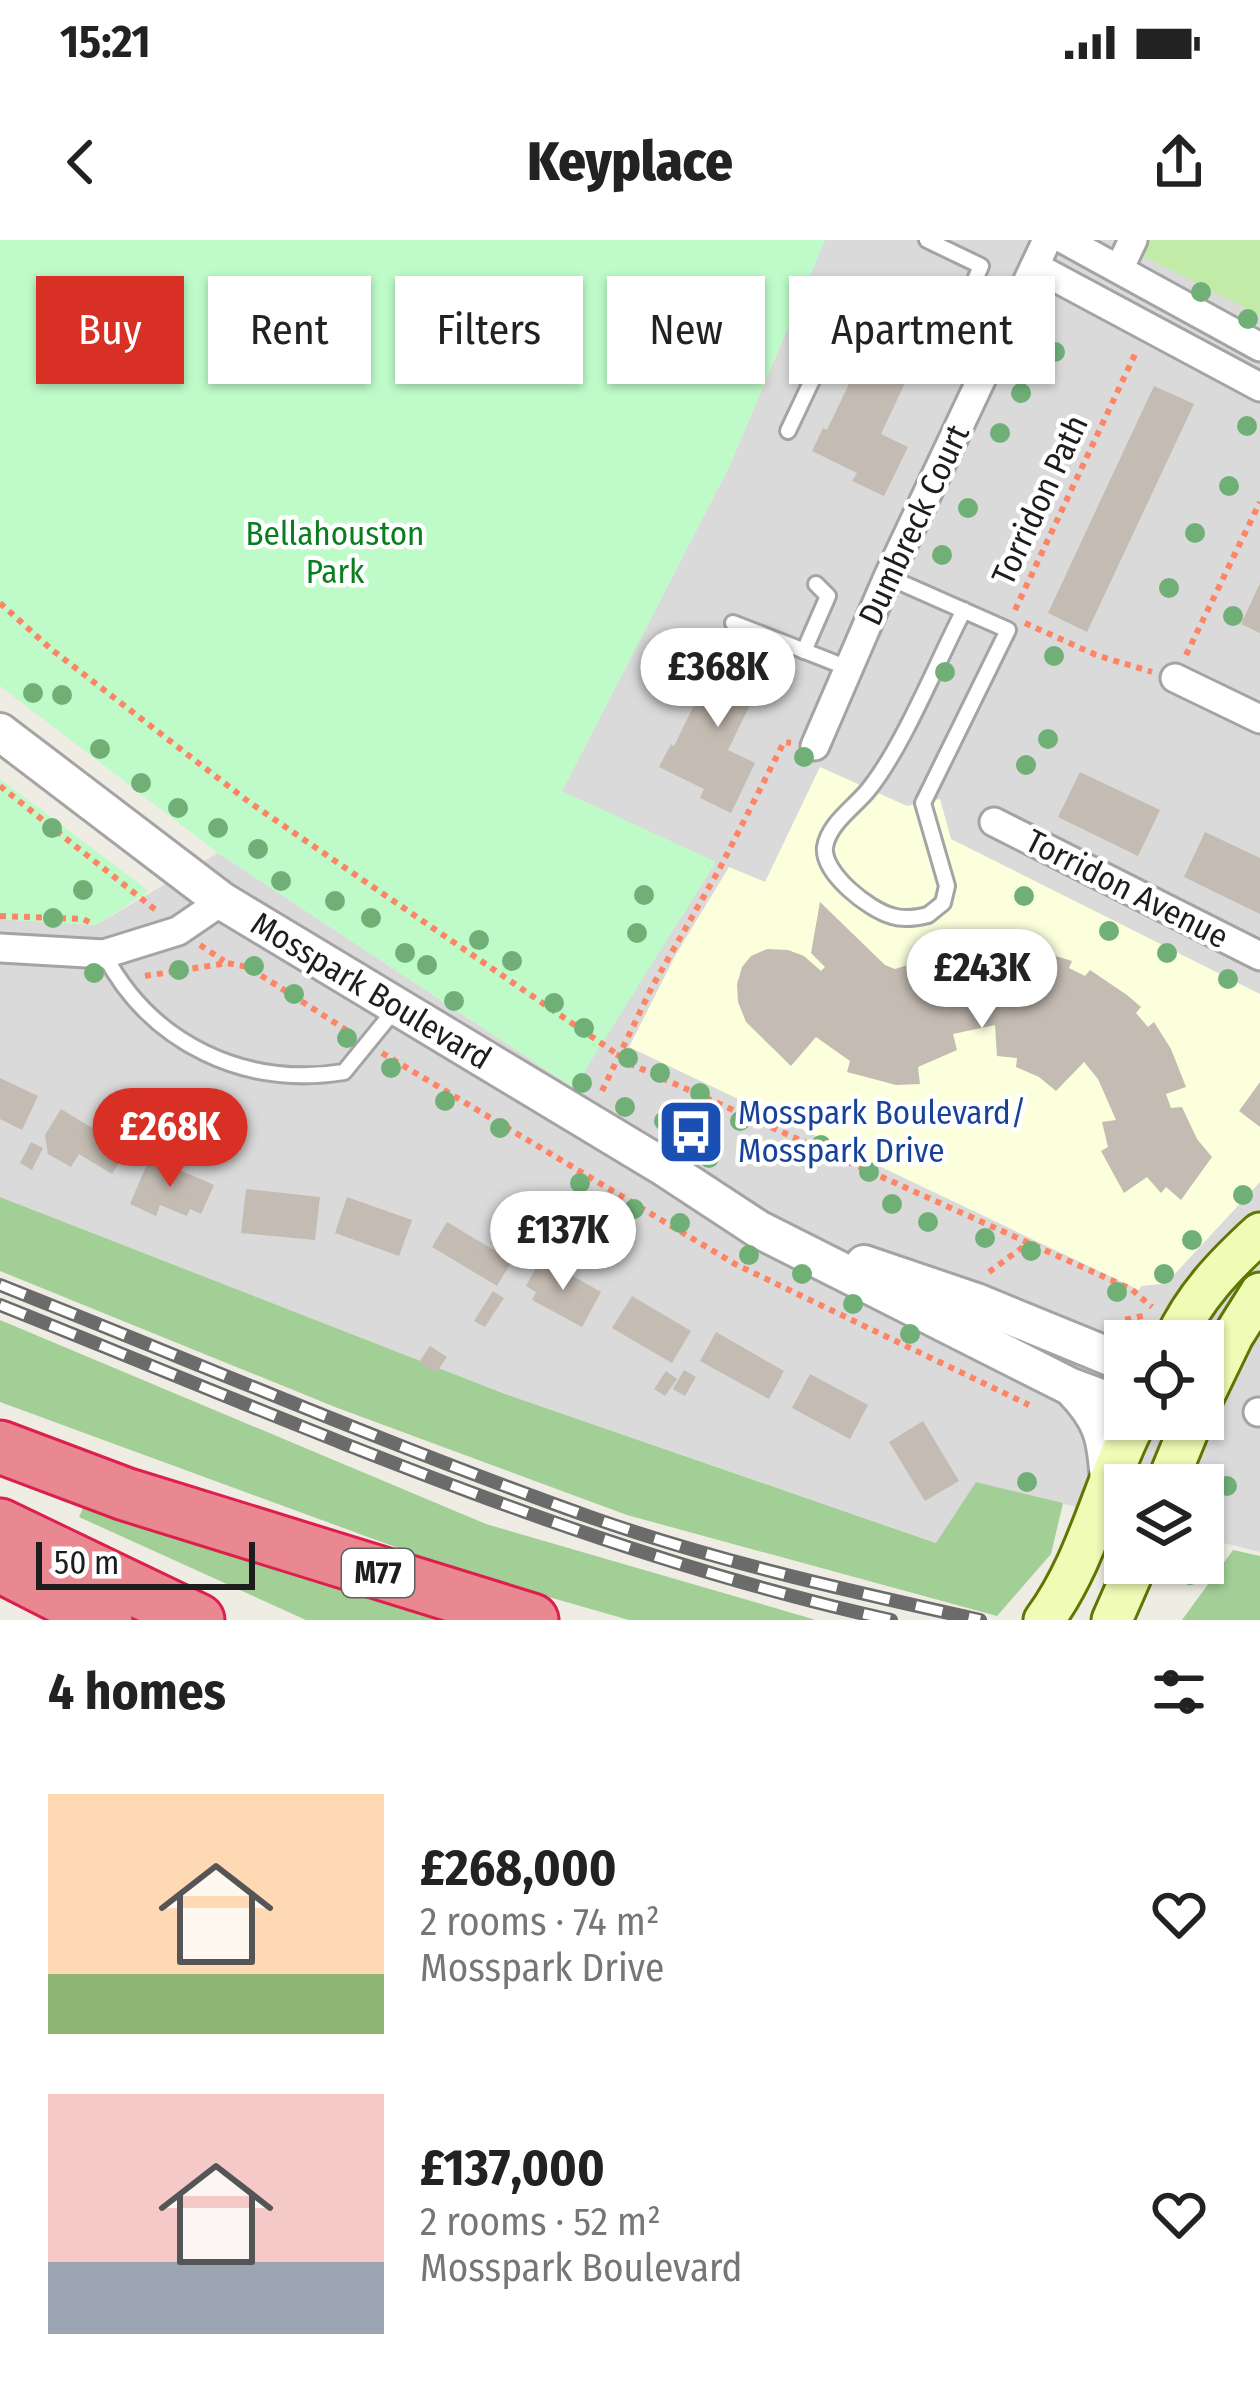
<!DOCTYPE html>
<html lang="en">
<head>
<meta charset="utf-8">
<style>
  body { margin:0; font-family:"Fira Sans Condensed",sans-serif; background:#f2f2f2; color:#222; height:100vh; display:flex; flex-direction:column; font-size:45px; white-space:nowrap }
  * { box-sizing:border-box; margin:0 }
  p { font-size:39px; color:#767676 }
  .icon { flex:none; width:66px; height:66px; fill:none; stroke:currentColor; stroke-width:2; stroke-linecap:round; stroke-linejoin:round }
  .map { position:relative; height:1380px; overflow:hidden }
  .details { display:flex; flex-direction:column; background:#fff; flex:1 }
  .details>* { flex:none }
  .top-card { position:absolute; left:36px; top:36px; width:1188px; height:108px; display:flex; gap:24px }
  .fabs { position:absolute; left:1104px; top:1080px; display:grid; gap:24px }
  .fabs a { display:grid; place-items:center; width:120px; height:120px; border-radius:0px; background:#fff; box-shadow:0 3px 9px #0004; font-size:60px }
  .scale { position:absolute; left:36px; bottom:30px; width:219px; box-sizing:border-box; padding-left:12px; border:6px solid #1d1d1d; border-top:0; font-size:33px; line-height:42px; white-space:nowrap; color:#1d1d1d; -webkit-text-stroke:9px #fff; paint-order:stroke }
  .price { position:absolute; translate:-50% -102px; padding:0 27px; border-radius:42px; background:#fff; color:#222; font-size:39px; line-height:78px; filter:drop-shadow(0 3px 6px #0008) }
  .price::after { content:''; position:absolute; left:50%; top:72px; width:36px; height:27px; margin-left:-18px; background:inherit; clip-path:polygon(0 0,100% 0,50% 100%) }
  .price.active { background:#d93025; color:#fff }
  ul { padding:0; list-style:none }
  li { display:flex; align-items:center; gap:36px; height:300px; padding:0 48px }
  li span { display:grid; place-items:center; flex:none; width:336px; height:240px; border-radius:0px; color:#555 }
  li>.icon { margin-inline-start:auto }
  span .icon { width:144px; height:144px; fill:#fffc; stroke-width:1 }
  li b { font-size:51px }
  h2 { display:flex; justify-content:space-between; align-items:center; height:144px; padding:0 48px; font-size:51px }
  .tag { padding:0 42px; border-radius:0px; background:#fff; box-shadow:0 3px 9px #0004; font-size:42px; line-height:108px }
  .tag.active { background:#d93025; color:#fff }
  .status { display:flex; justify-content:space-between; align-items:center; height:84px; padding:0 60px; background:#fff; direction:ltr }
  .status svg { height:33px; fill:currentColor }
  header { display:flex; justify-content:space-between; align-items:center; height:156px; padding:0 48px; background:#fff; font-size:54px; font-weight:800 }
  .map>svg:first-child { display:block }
  .residential { fill:#dbdada; fill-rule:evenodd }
  .education { fill:#fbffdc }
  .grass { fill:#c1eba7 }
  .forest { fill:#a1cf96 }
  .park { fill:#befbc9 }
  .building { fill:#c4bbb2 }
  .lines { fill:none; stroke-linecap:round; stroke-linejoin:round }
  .service-casing { stroke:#a4a4a4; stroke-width:20 }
  .minor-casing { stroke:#a4a4a4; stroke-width:33 }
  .tertiary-casing { stroke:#a4a4a4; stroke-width:42 }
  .secondary-casing { stroke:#5e7702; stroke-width:45 }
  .motorway-casing { stroke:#dd1f4d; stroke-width:57 }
  .path { stroke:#fd8465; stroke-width:6; stroke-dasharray:6 6; stroke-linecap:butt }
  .service { stroke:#fff; stroke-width:14 }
  .minor { stroke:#fff; stroke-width:27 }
  .tertiary { stroke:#fff; stroke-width:36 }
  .secondary { stroke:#f0fbb5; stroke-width:39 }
  .motorway { stroke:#e98890; stroke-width:51 }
  .rail-casing { stroke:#6b6b6b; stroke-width:14 }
  .rail { stroke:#fff; stroke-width:9; stroke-dasharray:27; stroke-linecap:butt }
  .tree { fill:#70b077 }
  .labels { text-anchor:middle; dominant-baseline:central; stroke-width:9; stroke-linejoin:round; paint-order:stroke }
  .shield { fill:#fff; stroke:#616161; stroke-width:3 }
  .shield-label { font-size:30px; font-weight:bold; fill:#1d1d1d }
  .street-label { font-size:33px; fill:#1d1d1d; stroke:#fff }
  .park-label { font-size:33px; fill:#087e1e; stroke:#fff }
  .transit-label { font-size:33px; fill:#164399; stroke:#fff; text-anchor:start }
</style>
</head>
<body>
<div class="status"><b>15:21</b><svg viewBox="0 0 49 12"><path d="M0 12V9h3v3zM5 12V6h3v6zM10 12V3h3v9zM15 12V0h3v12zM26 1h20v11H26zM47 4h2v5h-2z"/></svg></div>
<header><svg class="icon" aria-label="back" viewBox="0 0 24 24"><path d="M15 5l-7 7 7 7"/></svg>Keyplace<svg class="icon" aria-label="share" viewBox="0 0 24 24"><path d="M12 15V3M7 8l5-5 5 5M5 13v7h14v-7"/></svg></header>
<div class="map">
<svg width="1260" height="1380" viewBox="0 0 1260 1380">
  <rect width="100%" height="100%" fill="#efece3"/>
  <path class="residential" d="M825,0H1260V1312L1203,1298V1245H1125V1279L976,1242L937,1303L505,1154L0,957V679L96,685L218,613L574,848L562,551L730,225ZM1125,1101H1203V1179H1125Z"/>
  <polygon class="education" points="820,527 907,566 940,559 951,599 1260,754 1260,942 1171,1038 1161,1044 1141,1046 1139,1050 629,807 675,716 729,627 765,642"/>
  <polygon class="grass" points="1149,0 1260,0 1260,75 1141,15"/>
  <g class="forest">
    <polygon points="0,957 505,1154 936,1303 976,1242 1063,1263 1051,1314 997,1376 627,1275 335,1167 0,1031"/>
    <polygon points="0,1080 486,1284 816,1380 629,1380 469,1334 0,1162"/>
    <polygon points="91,1250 477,1380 306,1380 79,1277"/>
    <polygon points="1233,1310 1260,1316 1260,1380 1182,1380"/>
  </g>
  <g class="park">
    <polygon points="0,0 825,0 730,225 562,551 716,622 574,848 218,613 0,446"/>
    <polygon points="0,539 149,651 96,685 0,679"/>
  </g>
  <g class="building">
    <polygon points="877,85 922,107 881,194 908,207 884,256 852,241 857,233 812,211 823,188 827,190"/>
    <polygon points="1154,146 1194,164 1087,392 1048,373"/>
    <polygon points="1260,343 1260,393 1241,384"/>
    <polygon points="725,402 770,424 728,510 755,523 731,573 700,558 704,549 659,527 671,504 674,506"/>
    <polygon points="1080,532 1160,570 1138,616 1058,577"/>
    <polygon points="1205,592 1260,618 1260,674 1184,637"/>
    <polygon points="820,662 885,725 895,729 931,718 927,704 989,694 990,715 1009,715 1011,707 1036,710 1072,721 1069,728 1085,736 1090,730 1127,755 1141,767 1136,773 1148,787 1154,782 1171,809 1186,847 1166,854 1171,868 1182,867 1197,899 1212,917 1181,960 1166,947 1161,953 1147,937 1124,953 1101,911 1108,907 1102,882 1116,880 1098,839 1084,822 1056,851 1039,837 1016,827 1017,818 997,816 995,785 953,794 957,810 918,827 920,844 896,845 847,832 850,821 816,797 791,826 746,782 738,762 737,744 742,727 751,716 767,709 788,710 804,716 821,731 825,727 811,713"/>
    <polygon points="0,838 38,856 22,890 0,879"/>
    <polygon points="1260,842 1260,887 1239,871"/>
    <polygon points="61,869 127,909 112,934 79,914 71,927 48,914 45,895"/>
    <polygon points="31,902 43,908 32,930 20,923"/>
    <polygon points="150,917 214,945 201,974 190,969 187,976 160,965 156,976 130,964"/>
    <polygon points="246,949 320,957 315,1000 241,993"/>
    <polygon points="347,957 412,980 399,1016 335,993"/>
    <polygon points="447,982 512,1021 497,1046 432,1007"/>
    <polygon points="541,1018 601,1052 582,1087 532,1060 536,1052 526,1046"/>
    <polygon points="493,1051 504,1058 485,1087 474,1081"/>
    <polygon points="632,1056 691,1091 672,1123 612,1088"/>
    <polygon points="716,1092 784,1131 769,1159 700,1121"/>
    <polygon points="430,1106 447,1117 436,1133 419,1122"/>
    <polygon points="684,1130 696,1137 685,1156 673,1149"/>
    <polygon points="666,1131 677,1139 665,1156 654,1149"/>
    <polygon points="810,1134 868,1165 850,1199 792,1168"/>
    <polygon points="923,1181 959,1241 925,1261 889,1202"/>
  </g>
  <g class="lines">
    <g class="service-casing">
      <g id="service">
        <polyline points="927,0 981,26 953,91"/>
        <polyline points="788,191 856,47 996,111"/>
        <path d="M888,337L1008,390L923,563L947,646L943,663L928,675C916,678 904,680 892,676C869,670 822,633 825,607C829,583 855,567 869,549C904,505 937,422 964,370"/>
        <polyline points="733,383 848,428"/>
        <polyline points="804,411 828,356 816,344"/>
        <path d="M104,714C151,804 245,848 344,832L397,767"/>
      </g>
    </g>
    <g class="minor-casing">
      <g id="minor">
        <polyline points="1065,0 1260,107"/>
        <polyline points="1036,27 1260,147"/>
        <polyline points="1119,29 1133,0"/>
        <polyline points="1175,438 1260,479"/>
        <polyline points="815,506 888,337 1047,0"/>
        <polyline points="994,582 1260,716"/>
        <polyline points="0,708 104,714 178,691 222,661"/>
        <polyline points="1258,1172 1260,1172"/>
      </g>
    </g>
    <g class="tertiary-casing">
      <g id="tertiary">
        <polyline points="0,492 222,661 662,926 758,989 1071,1147 1125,1167"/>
        <polyline points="864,1024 976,1062 1125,1123"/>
        <path d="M1072,1148C1103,1180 1106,1197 1109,1241"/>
      </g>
    </g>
    <g class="secondary-casing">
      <g id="secondary">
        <path d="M1174,1101C1194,1057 1225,1025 1260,993"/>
        <polyline points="1203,1158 1233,1096 1260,1053"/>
        <polyline points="1166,1245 1193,1179"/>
        <path d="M1044,1380C1089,1319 1102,1245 1137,1179"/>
        <polyline points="1112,1380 1137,1323"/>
      </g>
    </g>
    <g class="motorway-casing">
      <g id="motorway">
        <polyline points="0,1207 125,1254 532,1380"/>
        <polyline points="0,1285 198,1380"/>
        <polyline points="0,1326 106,1380"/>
      </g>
    </g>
    <g class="path">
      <polyline points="0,363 51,409 249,562 633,825 1131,1049 1152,1067"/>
      <polyline points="1015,370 1137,110"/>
      <polyline points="1025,383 1096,415 1152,432"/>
      <polyline points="1186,415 1260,262"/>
      <polyline points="0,546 157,671"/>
      <polyline points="0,676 83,679 91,683"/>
      <polyline points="200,705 224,721"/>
      <polyline points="145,736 227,723 248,727 351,793"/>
      <polyline points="382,813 735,1024 1029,1165"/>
      <polyline points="602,851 652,747 720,628 784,502 791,503"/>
      <polyline points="989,1032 1027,1004"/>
      <polyline points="1120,1090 1124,1080 1147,1075"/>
    </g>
    <use href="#service" class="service"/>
    <use href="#minor" class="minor"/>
    <use href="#tertiary" class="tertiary"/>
    <use href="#secondary" class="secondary"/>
    <use href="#motorway" class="motorway"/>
    <g class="rail-casing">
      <g id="rail">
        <path d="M0,1045C197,1123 393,1207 593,1278C719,1322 849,1351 980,1380"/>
        <path d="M0,1065C293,1181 582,1312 891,1380"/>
      </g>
    </g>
    <use href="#rail" class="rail"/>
  </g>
  <g class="tree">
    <circle cx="1201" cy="52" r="10"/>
    <circle cx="1248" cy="79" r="10"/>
    <circle cx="1055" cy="112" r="10"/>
    <circle cx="1021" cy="153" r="10"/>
    <circle cx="1247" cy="186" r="10"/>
    <circle cx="1000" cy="193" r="10"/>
    <circle cx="1229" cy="246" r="10"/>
    <circle cx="968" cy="268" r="10"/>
    <circle cx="1195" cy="293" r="10"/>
    <circle cx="942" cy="315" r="10"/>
    <circle cx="1169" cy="348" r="10"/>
    <circle cx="1233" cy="376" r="10"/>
    <circle cx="1054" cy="416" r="10"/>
    <circle cx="945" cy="432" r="10"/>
    <circle cx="33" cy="453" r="10"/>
    <circle cx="62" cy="455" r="10"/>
    <circle cx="1048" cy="499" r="10"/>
    <circle cx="100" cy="509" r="10"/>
    <circle cx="804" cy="517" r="10"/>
    <circle cx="1026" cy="525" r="10"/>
    <circle cx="141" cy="543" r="10"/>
    <circle cx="178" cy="568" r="10"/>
    <circle cx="52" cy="588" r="10"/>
    <circle cx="218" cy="588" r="10"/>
    <circle cx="258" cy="609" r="10"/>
    <circle cx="281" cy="641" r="10"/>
    <circle cx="83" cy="650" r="10"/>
    <circle cx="644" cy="655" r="10"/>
    <circle cx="1024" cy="656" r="10"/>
    <circle cx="335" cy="661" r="10"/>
    <circle cx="53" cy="678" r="10"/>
    <circle cx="371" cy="678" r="10"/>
    <circle cx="1109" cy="691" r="10"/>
    <circle cx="637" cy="693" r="10"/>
    <circle cx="479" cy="700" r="10"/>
    <circle cx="405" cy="713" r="10"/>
    <circle cx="1167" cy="713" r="10"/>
    <circle cx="512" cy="721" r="10"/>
    <circle cx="427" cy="725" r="10"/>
    <circle cx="254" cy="726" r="10"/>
    <circle cx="179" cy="730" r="10"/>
    <circle cx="94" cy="733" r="10"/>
    <circle cx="1228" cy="739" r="10"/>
    <circle cx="294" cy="754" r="10"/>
    <circle cx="454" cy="761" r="10"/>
    <circle cx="554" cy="763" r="10"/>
    <circle cx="584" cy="788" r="10"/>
    <circle cx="347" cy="798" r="10"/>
    <circle cx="628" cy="818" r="10"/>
    <circle cx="391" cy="828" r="10"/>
    <circle cx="660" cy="833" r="10"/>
    <circle cx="582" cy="843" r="10"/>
    <circle cx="700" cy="853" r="10"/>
    <circle cx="445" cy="861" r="10"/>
    <circle cx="625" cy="867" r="10"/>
    <circle cx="664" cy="881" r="10"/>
    <circle cx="740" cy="881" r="10"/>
    <circle cx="500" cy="888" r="10"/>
    <circle cx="821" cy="905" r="10"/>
    <circle cx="781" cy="915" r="10"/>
    <circle cx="709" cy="918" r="10"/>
    <circle cx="869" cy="932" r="10"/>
    <circle cx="580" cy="943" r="10"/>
    <circle cx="1243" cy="955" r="10"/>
    <circle cx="892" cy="964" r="10"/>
    <circle cx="634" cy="969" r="10"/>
    <circle cx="928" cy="982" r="10"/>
    <circle cx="680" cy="983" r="10"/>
    <circle cx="985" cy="998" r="10"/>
    <circle cx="1192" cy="1000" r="10"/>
    <circle cx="1031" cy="1011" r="10"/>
    <circle cx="749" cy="1015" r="10"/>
    <circle cx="802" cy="1034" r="10"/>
    <circle cx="1164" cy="1034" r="10"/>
    <circle cx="1117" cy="1052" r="10"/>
    <circle cx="853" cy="1064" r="10"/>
    <circle cx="910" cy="1094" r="10"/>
    <circle cx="1027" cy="1242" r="10"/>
    <circle cx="1227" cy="1246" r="10"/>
    <circle cx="1190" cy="1335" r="10"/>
  </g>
  <defs>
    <g id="bus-square" transform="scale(3.45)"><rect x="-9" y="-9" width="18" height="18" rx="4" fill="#1a4fb4" stroke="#fff"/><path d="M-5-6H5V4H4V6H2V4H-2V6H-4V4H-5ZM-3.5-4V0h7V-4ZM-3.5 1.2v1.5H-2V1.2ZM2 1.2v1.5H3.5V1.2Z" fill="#fff"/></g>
  </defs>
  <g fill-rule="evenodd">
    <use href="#bus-square" x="691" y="892"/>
  </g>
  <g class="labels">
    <rect class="shield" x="342" y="1309" width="72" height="48" rx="9"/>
    <g class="shield-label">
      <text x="378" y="1333">M77</text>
    </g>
    <g class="street-label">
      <text transform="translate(1040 260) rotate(-65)">Torridon Path</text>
      <text transform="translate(914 285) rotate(-65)">Dumbreck Court</text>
      <text transform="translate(1127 649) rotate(27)">Torridon Avenue</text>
      <text transform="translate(371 751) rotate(31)">Mosspark Boulevard</text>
    </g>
    <g class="park-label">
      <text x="335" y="294">Bellahouston<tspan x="335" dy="38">Park</tspan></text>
    </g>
    <g class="transit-label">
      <text x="738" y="873">Mosspark Boulevard/<tspan x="738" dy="38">Mosspark Drive</tspan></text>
    </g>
  </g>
</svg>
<div class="fabs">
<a><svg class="icon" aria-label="locate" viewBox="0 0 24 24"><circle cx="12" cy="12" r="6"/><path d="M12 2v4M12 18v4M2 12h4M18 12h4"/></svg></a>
<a><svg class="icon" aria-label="layers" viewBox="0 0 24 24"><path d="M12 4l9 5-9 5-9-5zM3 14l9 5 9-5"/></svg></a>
</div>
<div class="scale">50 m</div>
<b class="price" style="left:718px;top:490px">£368K</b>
<b class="price" style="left:982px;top:791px">£243K</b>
<b class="price active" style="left:170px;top:950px">£268K</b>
<b class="price" style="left:563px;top:1053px">£137K</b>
<div class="top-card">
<a class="tag active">Buy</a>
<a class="tag">Rent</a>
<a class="tag">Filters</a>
<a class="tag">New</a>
<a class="tag">Apartment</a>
</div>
</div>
<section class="details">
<h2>4 homes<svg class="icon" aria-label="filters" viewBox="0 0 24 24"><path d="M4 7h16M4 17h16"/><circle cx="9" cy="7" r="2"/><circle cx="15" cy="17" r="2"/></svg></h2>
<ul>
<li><span style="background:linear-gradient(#ffd9b3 75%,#8fb573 0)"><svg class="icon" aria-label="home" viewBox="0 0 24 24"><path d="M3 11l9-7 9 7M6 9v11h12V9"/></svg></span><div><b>£268,000</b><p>2 rooms · 74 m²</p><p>Mosspark Drive</p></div><svg class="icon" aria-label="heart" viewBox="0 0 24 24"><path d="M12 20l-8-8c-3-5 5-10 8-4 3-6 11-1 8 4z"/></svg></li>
<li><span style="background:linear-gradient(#f6c9c9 70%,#9aa5b1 0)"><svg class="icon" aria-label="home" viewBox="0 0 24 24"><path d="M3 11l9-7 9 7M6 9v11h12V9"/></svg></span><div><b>£137,000</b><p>2 rooms · 52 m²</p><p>Mosspark Boulevard</p></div><svg class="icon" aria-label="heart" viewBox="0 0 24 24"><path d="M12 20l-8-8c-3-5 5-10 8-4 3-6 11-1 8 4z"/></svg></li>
</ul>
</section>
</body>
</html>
